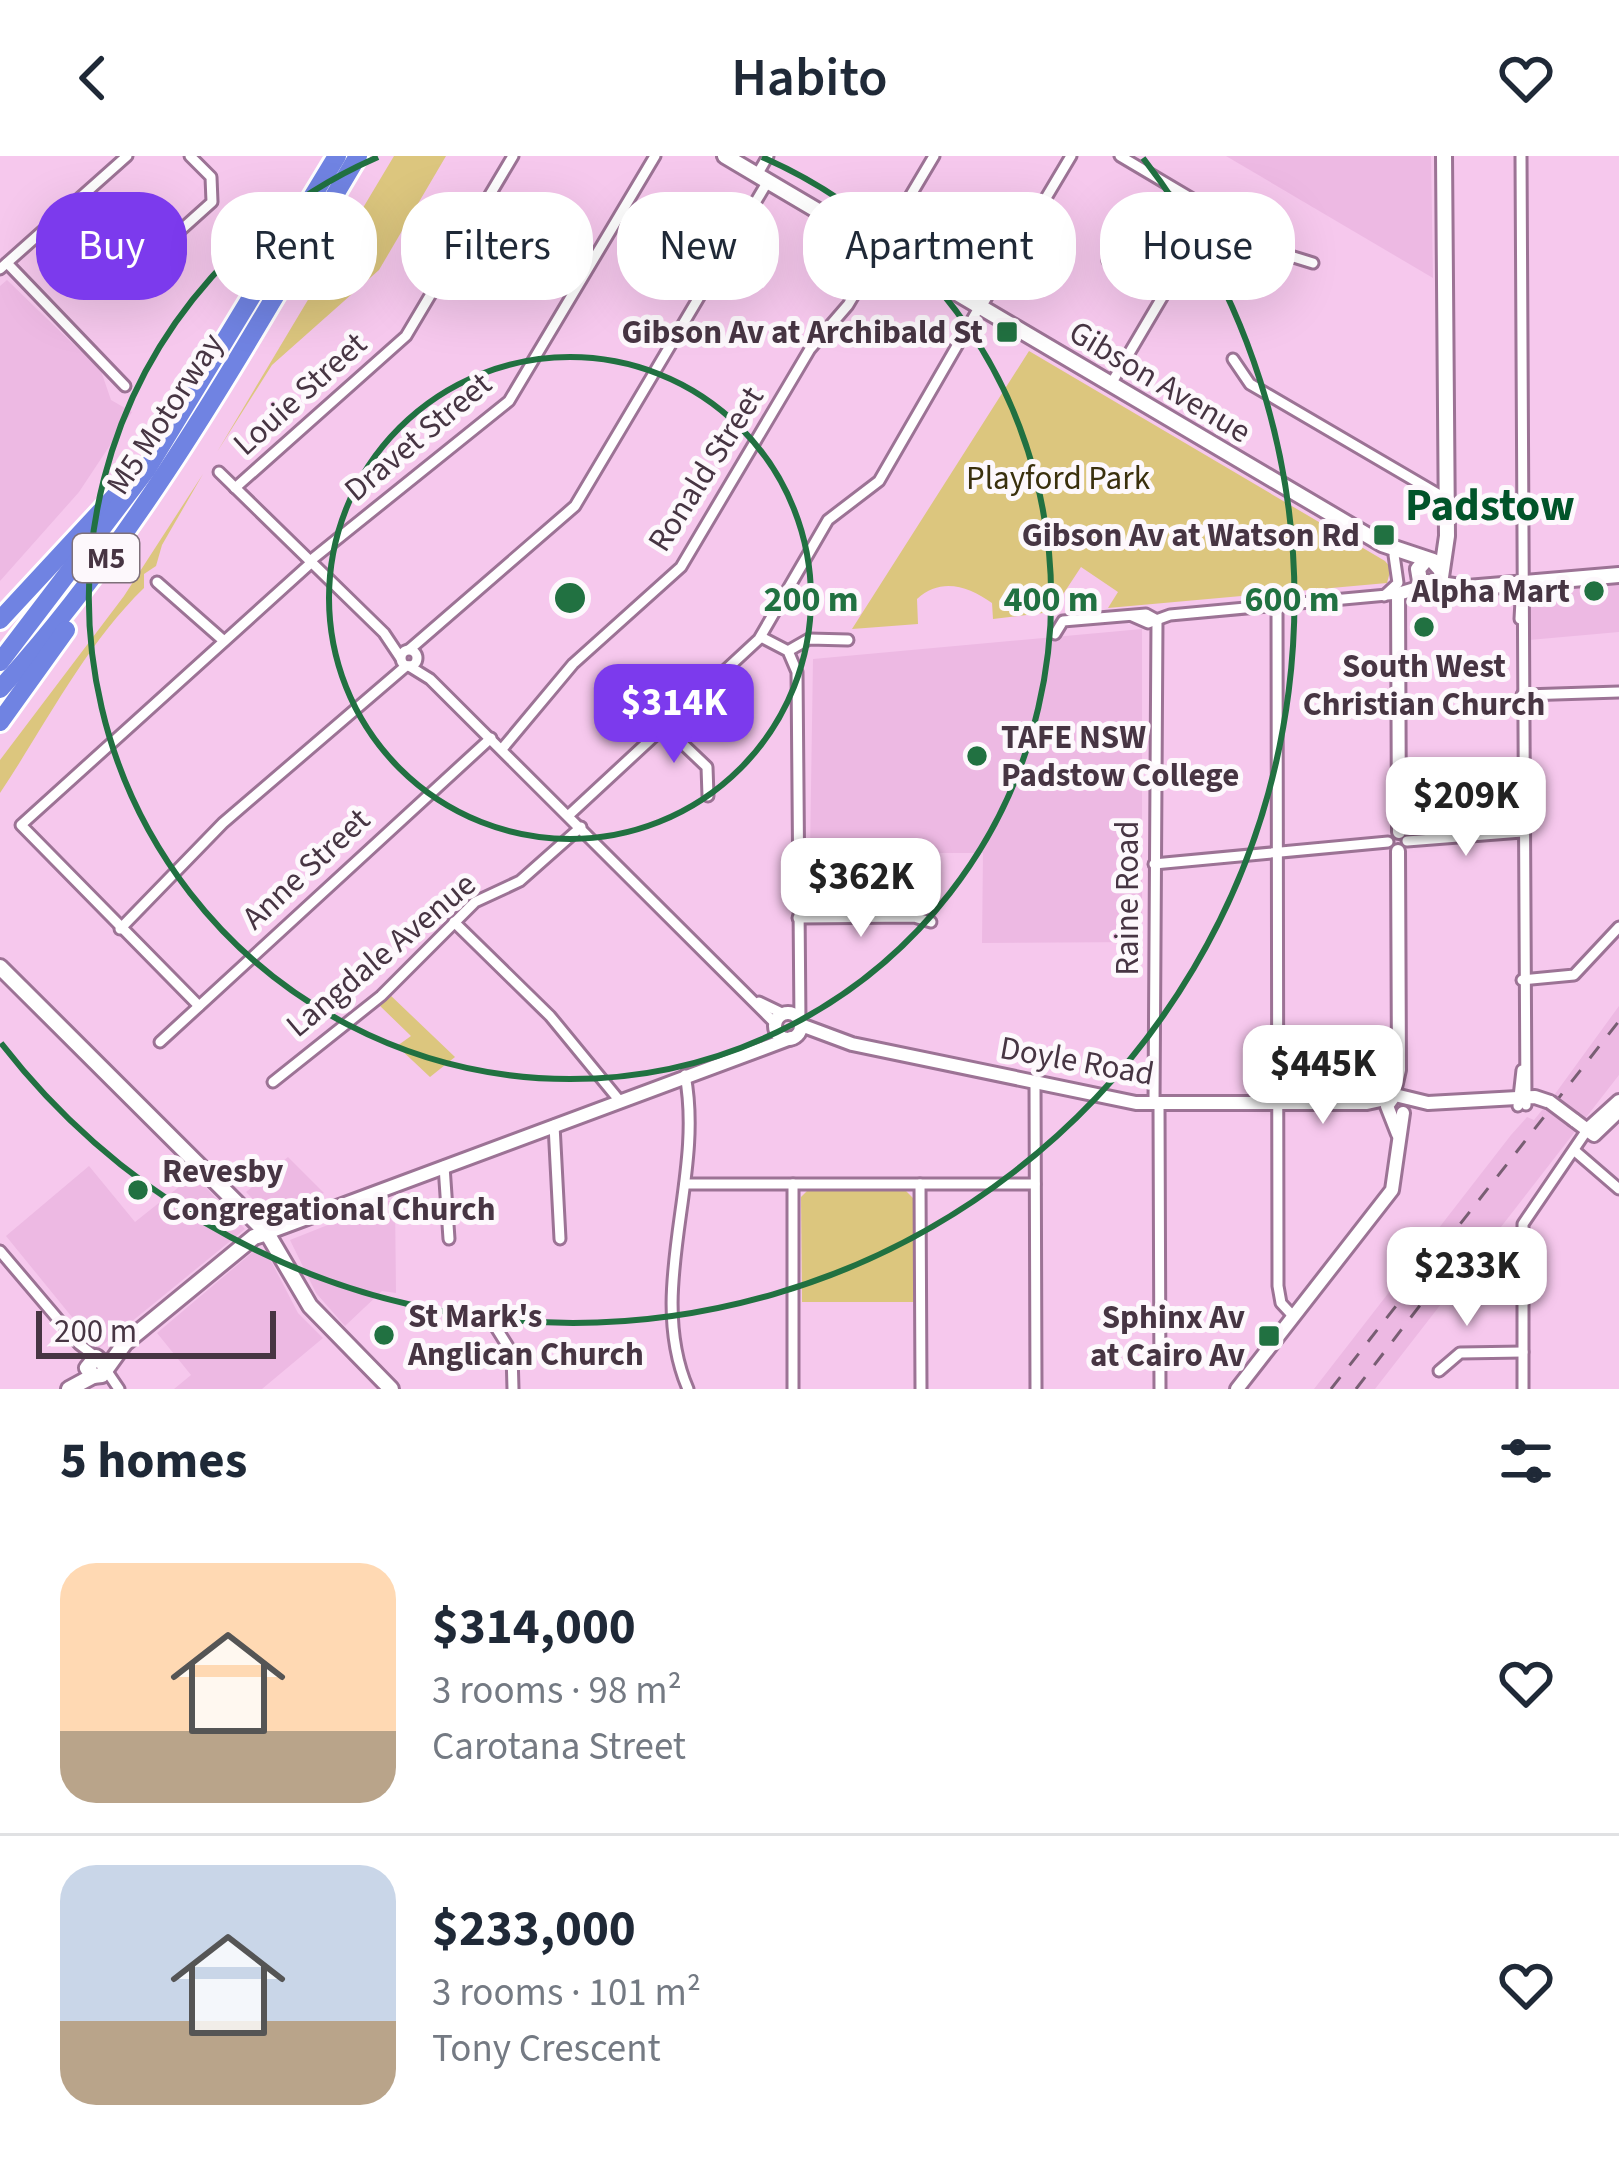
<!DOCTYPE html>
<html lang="en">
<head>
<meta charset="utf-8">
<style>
  body { margin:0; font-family:"Source Sans 3",sans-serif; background:#f2f2f3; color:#1f2937; height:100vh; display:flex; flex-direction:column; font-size:45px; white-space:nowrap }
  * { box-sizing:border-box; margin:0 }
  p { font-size:39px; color:#747a83 }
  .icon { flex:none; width:66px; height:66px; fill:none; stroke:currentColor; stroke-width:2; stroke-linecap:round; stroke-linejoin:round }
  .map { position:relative; height:1233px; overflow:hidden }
  .details { display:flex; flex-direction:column; background:#fff; flex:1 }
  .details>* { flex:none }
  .banner { position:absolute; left:36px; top:36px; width:1548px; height:108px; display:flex; gap:24px }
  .scale { position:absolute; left:36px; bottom:30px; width:240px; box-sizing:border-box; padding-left:12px; border:6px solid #473543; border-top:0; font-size:33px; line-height:42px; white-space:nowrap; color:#473543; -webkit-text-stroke:9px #fdf8fc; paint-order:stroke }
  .price { position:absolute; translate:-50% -102px; padding:0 27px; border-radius:24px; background:#fff; color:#222; font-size:39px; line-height:78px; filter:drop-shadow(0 3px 6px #0008) }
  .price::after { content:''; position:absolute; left:50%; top:72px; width:36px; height:27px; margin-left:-18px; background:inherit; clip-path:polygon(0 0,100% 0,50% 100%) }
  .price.selected { background:#7c3aed; color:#fff }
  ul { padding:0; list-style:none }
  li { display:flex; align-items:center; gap:36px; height:300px; padding:0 60px }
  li+li { border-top:3px solid #e0e1e3 }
  li span { display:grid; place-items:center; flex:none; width:336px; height:240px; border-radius:36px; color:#555 }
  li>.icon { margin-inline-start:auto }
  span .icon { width:144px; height:144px; fill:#fffc; stroke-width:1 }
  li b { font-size:51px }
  h2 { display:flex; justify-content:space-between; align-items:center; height:144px; padding:0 60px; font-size:51px }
  .pill { padding:0 42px; border-radius:48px; background:#fff; box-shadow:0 12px 48px #0002; font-size:42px; line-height:108px }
  .pill.selected { background:#7c3aed; color:#fff }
  header { display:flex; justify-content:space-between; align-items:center; height:156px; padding:0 60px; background:#fff; font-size:54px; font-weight:600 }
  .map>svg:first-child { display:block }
  .built { fill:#edb9e3 }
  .green { fill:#dcc67e }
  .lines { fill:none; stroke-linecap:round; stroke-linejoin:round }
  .minor-casing { stroke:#9c7395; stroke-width:15 }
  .tertiary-casing { stroke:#9c7395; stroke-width:18 }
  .secondary-casing { stroke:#9c7395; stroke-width:20 }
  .motorway-casing { stroke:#fff; stroke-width:24 }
  .minor { stroke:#fff; stroke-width:9 }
  .tertiary { stroke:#fff; stroke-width:12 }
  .secondary { stroke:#fff; stroke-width:14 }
  .motorway { stroke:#7083e2; stroke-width:18 }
  .rail { stroke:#785e73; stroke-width:3; stroke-dasharray:15 15; stroke-linecap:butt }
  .tertiary-bridge-casing { stroke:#9c7395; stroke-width:18; stroke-linecap:butt }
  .tertiary-bridge { stroke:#fff; stroke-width:12 }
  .ring { fill:none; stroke:#217141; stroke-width:6 }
  .poi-dot { fill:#217141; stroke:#fdf8fc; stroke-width:4.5 }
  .labels { text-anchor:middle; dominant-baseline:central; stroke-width:10; stroke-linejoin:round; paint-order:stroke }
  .shield { fill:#fdf8fc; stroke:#7e707a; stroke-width:3 }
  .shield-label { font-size:30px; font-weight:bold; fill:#473543 }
  .poi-label { font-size:33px; font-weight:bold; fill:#473543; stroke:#fdf8fc; text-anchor:end }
  .street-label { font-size:33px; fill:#473543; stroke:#fdf8fc }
  .park-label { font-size:33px; fill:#3a300d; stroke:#fdf8fc }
  .district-label { font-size:45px; font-weight:bold; fill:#01542a; stroke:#fdf8fc }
  .centre { fill:#217141; stroke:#fdf8fc; stroke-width:6 }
  .ring-label { font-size:36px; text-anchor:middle; font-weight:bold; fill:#217141; stroke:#fdf8fc; stroke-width:10; stroke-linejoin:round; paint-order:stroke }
</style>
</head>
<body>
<header><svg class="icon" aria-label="back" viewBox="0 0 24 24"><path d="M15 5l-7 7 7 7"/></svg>Habito<svg class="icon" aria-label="heart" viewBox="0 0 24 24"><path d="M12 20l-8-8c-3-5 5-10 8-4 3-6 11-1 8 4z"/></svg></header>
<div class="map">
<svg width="1619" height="1233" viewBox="0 0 1619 1233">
  <rect width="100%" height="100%" fill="#f6c8ed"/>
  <g class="built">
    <polygon points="1226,0 1431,0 1433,122"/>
    <polygon points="7,124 101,215 111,244 132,256 79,336 0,425 0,130"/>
    <polygon points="1619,427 1619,476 1529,484 1530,435"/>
    <polygon points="1142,473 1142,786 982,787 983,697 810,697 813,503"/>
    <polygon points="1619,850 1619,919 1375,1233 1314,1233 1511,979 1527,961 1534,964 1555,938"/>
    <polygon points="288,1001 324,1037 268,1059 246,1036"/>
    <polygon points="89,1010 135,1066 194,1019 245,1073 98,1193 6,1080"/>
    <polygon points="388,1045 395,1045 396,1137 382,1135 345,1170 316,1137 290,1084"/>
    <polygon points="255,1094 271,1105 298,1157 323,1182 262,1233 174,1233 191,1219 157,1177"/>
  </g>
  <g class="green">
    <polygon points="394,0 446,0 379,114 272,209 217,296"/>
    <path d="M1029,195L1385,405L1391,412L1387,427L1108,452L1118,436L1081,411L1056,449L1060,455L993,463L992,447C968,430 941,421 917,443L918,468L852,473Z"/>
    <path d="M203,318L162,389L156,410L144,418V432C85,489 43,573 0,637V604L124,440Z"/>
    <polygon points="388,837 455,901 430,921 397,890 411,880 377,847"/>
    <polygon points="905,1034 914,1043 914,1146 802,1146 801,1041 807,1035"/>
  </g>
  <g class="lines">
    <g class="minor-casing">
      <g id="minor">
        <polyline points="1120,0 1287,99 1313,107"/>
        <polyline points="1521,0 1526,949"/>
        <polyline points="757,19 768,0"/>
        <polyline points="880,91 934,0"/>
        <polyline points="154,98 212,46 211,21 190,0"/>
        <polyline points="1108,105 1166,135"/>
        <polyline points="7,107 125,230"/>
        <polyline points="0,113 127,0"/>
        <polyline points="981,151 1071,0"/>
        <polyline points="1233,203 1250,228 1448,344"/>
        <polyline points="1111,228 1213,55"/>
        <polyline points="219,316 384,477 400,501"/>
        <polyline points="235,332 406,180 513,0"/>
        <polyline points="310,405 509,245 655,0"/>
        <polyline points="157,426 224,485"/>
        <polyline points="1384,440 1398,427 1394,399"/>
        <polyline points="1277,449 1278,1130 1281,1147 1293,1160"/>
        <polyline points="1132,460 1148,467 1170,459 1398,438"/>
        <polyline points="1520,463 1522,427"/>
        <polyline points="1055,478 1063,465 1146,458 1157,464"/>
        <polyline points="761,481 788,495 797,516 800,866"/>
        <polyline points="410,493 575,350 768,25"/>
        <circle cx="409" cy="502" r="8"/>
        <polyline points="788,495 809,483 848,484"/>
        <polyline points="409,510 430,523 776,868"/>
        <polyline points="1522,539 1619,536"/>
        <polyline points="665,571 707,611 708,640"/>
        <polyline points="502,593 573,508 681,411 810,193 848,149 882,92"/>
        <polyline points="569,659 759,483 828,364 879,325 980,150"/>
        <polyline points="1407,685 1522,676"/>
        <polyline points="1154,708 1388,686"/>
        <polyline points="798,762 914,761 931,766"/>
        <polyline points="454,766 550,860 619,944"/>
        <polyline points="120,773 223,667 406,510"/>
        <polyline points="1522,824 1574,819 1619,771"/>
        <polyline points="759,846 784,858"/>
        <polyline points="199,850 21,669 312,406"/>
        <polyline points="160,886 491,582"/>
        <path d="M685,919C705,1023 645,1133 688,1233"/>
        <polyline points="273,926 381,840 475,746 520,725 581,671"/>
        <polyline points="1035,926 1036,1233"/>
        <polyline points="1154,948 1157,464"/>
        <polyline points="1159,949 1160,1233"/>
        <polyline points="1518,950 1522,914"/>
        <polyline points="554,969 560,1083"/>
        <polyline points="1575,995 1619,1033"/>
        <polyline points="444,1010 449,1083"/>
        <polyline points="685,1028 1035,1028"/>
        <polyline points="793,1028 793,1233"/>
        <polyline points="920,1028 921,1233"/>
        <polyline points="0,1095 79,1188 96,1201"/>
        <polyline points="492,1165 512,1197 513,1233"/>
        <polyline points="106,1214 119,1233"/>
        <polyline points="1439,1215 1460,1197 1523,1196"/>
        <polyline points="1523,1233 1523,1068 1587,974"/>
      </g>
    </g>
    <g class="tertiary-casing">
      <g id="tertiary">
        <polyline points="1398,438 1399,676"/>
        <polyline points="1398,438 1428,429"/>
        <circle cx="788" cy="870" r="13"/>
        <polyline points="801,869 852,888 1136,947 1367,947 1390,942"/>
        <polyline points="1393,940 1399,914 1398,695"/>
        <polyline points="1574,964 1594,979 1619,955"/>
        <polyline points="1587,974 1619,945"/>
        <polyline points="1398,978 1387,950 1395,939 1428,947 1535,941 1550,946"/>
        <polyline points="267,1077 791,882"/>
        <polyline points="1237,1233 1392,1034 1403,957"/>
      </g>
    </g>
    <g class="secondary-casing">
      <g id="secondary">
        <polyline points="725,0 1382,388 1433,405 1441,414"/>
        <polyline points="1425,405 1418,413 1420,425 1467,432 1619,419"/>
        <polyline points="1433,429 1441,421 1447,380 1444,0"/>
        <polyline points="0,811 267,1077 310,1150 391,1233"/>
        <polyline points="107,1211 96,1201 87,1212 93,1220 102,1219 125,1187 254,1081 267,1077"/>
        <polyline points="69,1233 93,1220"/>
      </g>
    </g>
    <g class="motorway-casing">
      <g id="motorway">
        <polyline points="0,464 115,340"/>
        <polyline points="0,506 147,313 337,0"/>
        <path d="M0,533C145,374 248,184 358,0"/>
        <polyline points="0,566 66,474"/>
      </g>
    </g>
    <use href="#minor" class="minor"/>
    <use href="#tertiary" class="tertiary"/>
    <use href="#secondary" class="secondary"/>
    <use href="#motorway" class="motorway"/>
    <g class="rail">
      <polyline points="1331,1233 1619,865"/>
      <polyline points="1356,1233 1483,1067"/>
    </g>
    <g class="tertiary-bridge-casing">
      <polyline id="tertiary-bridge" points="1550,946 1574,964"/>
    </g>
    <use href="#tertiary-bridge" class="tertiary-bridge"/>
  </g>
  <g class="ring">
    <circle cx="570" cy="442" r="241"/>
    <path d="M762 1A481 481 0 1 1 378 1"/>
    <path d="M1143 2A722 722 0 0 1 1 887"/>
  </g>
  <g class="poi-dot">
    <rect x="995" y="164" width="24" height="24" rx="6"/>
    <rect x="1372" y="367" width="24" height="24" rx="6"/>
    <circle cx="1594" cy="435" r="12"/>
    <circle cx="1424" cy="471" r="12"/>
    <circle cx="977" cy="600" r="12"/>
    <circle cx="138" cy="1034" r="12"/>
    <circle cx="384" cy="1179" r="12"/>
    <rect x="1257" y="1168" width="24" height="24" rx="6"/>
  </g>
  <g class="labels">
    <rect class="shield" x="73" y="378" width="66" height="48" rx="9"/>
    <g class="shield-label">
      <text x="106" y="402">M5</text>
    </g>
    <g class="poi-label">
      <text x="983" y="176">Gibson Av at Archibald St</text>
      <text x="1360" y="379">Gibson Av at Watson Rd</text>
      <text x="1570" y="435">Alpha Mart</text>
      <text x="1424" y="510" text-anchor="middle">South West<tspan x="1424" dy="38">Christian Church</tspan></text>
      <text x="1001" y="581" text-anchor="start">TAFE NSW<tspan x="1001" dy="38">Padstow College</tspan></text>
      <text x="162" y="1015" text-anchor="start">Revesby<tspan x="162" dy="38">Congregational Church</tspan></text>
      <text x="408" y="1160" text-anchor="start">St Mark's<tspan x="408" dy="38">Anglican Church</tspan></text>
      <text x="1245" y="1161">Sphinx Av<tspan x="1245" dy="38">at Cairo Av</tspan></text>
    </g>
    <g class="street-label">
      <text transform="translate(1160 226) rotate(31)">Gibson Avenue</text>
      <text transform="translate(300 238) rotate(-42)">Louie Street</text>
      <text transform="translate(165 258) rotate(-57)">M5 Motorway</text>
      <text transform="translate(418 281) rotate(-40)">Dravet Street</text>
      <text transform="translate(706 313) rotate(-58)">Ronald Street</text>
      <text transform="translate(306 713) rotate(-43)">Anne Street</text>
      <text transform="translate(1127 742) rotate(-90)">Raine Road</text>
      <text transform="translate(381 799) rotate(-40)">Langdale Avenue</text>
      <text transform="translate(1077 905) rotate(10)">Doyle Road</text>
    </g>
    <g class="park-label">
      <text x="1058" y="322">Playford Park</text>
    </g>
    <g class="district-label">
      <text x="1490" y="350">Padstow</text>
    </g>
  </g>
  <circle cx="570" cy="442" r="18" class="centre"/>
  <g class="ring-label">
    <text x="811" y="455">200 m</text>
    <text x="1051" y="455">400 m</text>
    <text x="1292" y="455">600 m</text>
  </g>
</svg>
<div class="scale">200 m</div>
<b class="price selected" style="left:674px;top:610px">$314K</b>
<b class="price" style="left:1466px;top:703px">$209K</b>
<b class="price" style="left:861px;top:784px">$362K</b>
<b class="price" style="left:1323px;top:971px">$445K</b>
<b class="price" style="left:1467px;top:1173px">$233K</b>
<div class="banner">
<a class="pill selected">Buy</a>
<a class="pill">Rent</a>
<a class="pill">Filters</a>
<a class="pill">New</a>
<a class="pill">Apartment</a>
<a class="pill">House</a>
</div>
</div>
<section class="details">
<h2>5 homes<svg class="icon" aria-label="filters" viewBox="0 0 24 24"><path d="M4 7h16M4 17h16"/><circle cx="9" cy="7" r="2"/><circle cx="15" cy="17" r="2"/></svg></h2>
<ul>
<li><span style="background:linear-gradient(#ffd9b3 70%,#b9a48a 0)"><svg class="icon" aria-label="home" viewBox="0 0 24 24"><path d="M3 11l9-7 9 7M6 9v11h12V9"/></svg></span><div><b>$314,000</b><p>3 rooms · 98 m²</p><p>Carotana Street</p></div><svg class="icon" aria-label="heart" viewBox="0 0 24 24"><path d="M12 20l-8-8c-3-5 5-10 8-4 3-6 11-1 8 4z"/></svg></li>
<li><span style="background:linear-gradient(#c9d6e8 65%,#b9a48a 0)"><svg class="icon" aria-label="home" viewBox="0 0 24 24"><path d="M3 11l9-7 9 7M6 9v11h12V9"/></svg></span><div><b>$233,000</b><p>3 rooms · 101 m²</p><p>Tony Crescent</p></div><svg class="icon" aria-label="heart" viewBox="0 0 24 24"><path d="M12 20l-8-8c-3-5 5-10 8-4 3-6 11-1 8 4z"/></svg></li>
</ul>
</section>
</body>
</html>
